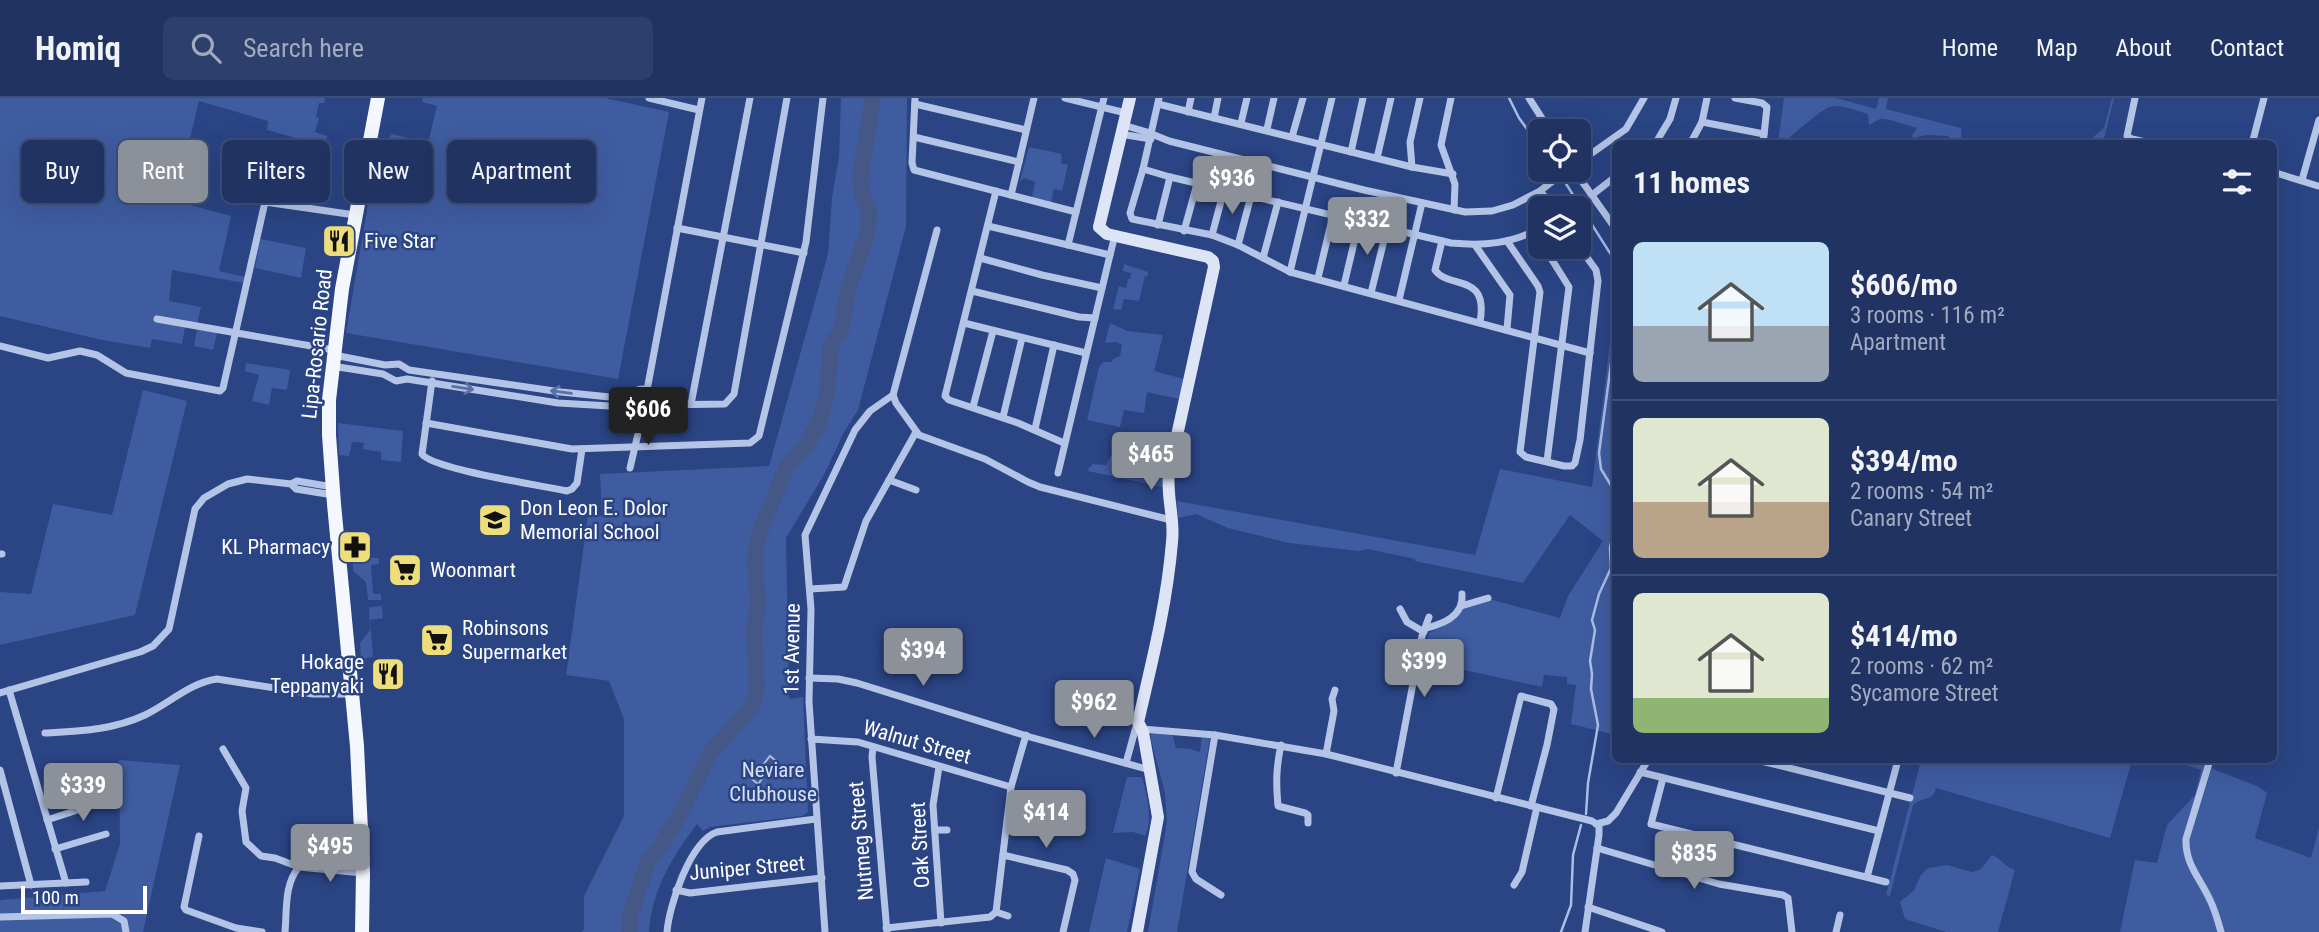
<!DOCTYPE html>
<html lang="en">
<head>
<meta charset="utf-8">
<style>
  body { margin:0; font-family:"Roboto Condensed",sans-serif; background:#2d3f6c; color:#f1f3f6; height:100vh; display:flex; flex-direction:column; font-size:26px; white-space:nowrap }
  * { box-sizing:border-box; margin:0 }
  p { font-size:23px; color:#a2aabe }
  .icon { flex:none; width:38px; height:38px; fill:none; stroke:currentColor; stroke-width:2; stroke-linecap:round; stroke-linejoin:round }
  .map { position:relative; flex:1; overflow:hidden }
  .drawer { position:absolute; left:1612px; top:42px; width:665px; height:623px; display:flex; flex-direction:column; background:#203363; border-radius:10px; box-shadow:0 7px 28px #0002,0 0 0 2px #3d4e78 }
  .drawer>* { flex:none }
  .top-card { position:absolute; left:21px; top:42px; width:665px; height:63px; display:flex; gap:14px }
  .tools { position:absolute; left:1528px; top:21px; display:grid; gap:14px }
  .tools a { display:grid; place-items:center; width:63px; height:63px; border-radius:10px; background:#203363; box-shadow:0 7px 28px #0002,0 0 0 2px #3d4e78; font-size:35px }
  .scale { position:absolute; left:21px; bottom:18px; width:126px; box-sizing:border-box; padding-left:7px; border:4px solid #fff; border-top:0; font-size:19px; line-height:24px; white-space:nowrap; color:#fff; -webkit-text-stroke:5px #2a4484; paint-order:stroke }
  .price { position:absolute; translate:-50% -60px; padding:0 16px; border-radius:7px; background:#8c9099; color:#fff; font-size:23px; line-height:46px; filter:drop-shadow(0 2px 4px #0008) }
  .price::after { content:''; position:absolute; left:50%; top:42px; width:21px; height:16px; margin-left:-10px; background:inherit; clip-path:polygon(0 0,100% 0,50% 100%) }
  .price.on { background:#222; color:#fff }
  ul { padding:0; list-style:none }
  li { display:flex; align-items:center; gap:21px; height:175px; padding:0 21px }
  li+li { border-top:2px solid #3d4e78 }
  li span { display:grid; place-items:center; flex:none; width:196px; height:140px; border-radius:10px; color:#555 }
  li>.icon { margin-inline-start:auto }
  span .icon { width:84px; height:84px; fill:#fffc; stroke-width:1 }
  li b { font-size:30px }
  h2 { display:flex; justify-content:space-between; align-items:center; height:84px; padding:0 21px; font-size:30px }
  .pill { padding:0 24px; border-radius:10px; background:#203363; box-shadow:0 7px 28px #0002,0 0 0 2px #3d4e78; font-size:24px; line-height:63px }
  .pill.on { background:#8c9099; color:#fff }
  header { display:flex; align-items:center; gap:42px; box-sizing:border-box; height:98px; padding:0 35px; background:#203363; border-bottom:2px solid #3d4e78 }
  header strong { font-size:33px }
  nav { display:flex; gap:38px; margin-inline-start:auto; font-size:24px }
  .search { width:490px; height:63px; background:#2d3f6c; display:flex; align-items:center; gap:18px; box-sizing:border-box; padding:0 24px; border-radius:10px; color:#a2aabe; font-size:26px }
  .map>svg:first-child { display:block }
  .green { fill:#3f5ca0 }
  .water { fill:#455786; stroke:#a9bde7; stroke-width:2 }
  .lines { fill:none; stroke-linecap:round; stroke-linejoin:round }
  .stream { stroke:#a9bde7; stroke-width:2.5 }
  .river { stroke:#455786; stroke-width:16 }
  .street { stroke:#b4c4e7; stroke-width:7 }
  .secondary { stroke:#dde4f6; stroke-width:12 }
  .primary { stroke:#f5f7fe; stroke-width:14 }
  .oneway { stroke:#5a71a7 }
  .labels { text-anchor:middle; dominant-baseline:central; stroke-width:5; stroke-linejoin:round; paint-order:stroke }
  .poi-label { font-size:21px; fill:#fff; stroke:#2a4484; text-anchor:start }
  .street-label { font-size:21px; fill:#fff; stroke:#2a4484 }
  .park-label { font-size:21px; fill:#d7e0f6; stroke:#2a4484 }
</style>
</head>
<body>
<header>
<strong>Homiq</strong>
<div class="search"><svg class="icon" aria-label="search" viewBox="0 0 24 24"><circle cx="10" cy="10" r="6"/><path d="M15 15l6 6"/></svg>Search here</div>
<nav><a>Home</a><a>Map</a><a>About</a><a>Contact</a></nav>
</header>
<div class="map">
<svg width="2319" height="834" viewBox="0 0 2319 834">
  <rect width="100%" height="100%" fill="#2a4484"/>
  <g class="green">
    <polygon points="0,0 325,0 324,5 319,5 316,19 319,20 315,34 327,38 325,48 267,32 268,23 199,3 175,103 231,118 219,173 245,179 244,185 172,172 169,203 201,209 197,226 185,229 182,246 152,241 150,250 102,242 0,218"/>
    <polygon points="423,0 605,0 669,14 618,281 346,235 379,42 386,43 392,36 428,45 437,8 422,4"/>
    <path d="M841,0H907L906,128L858,312L843,336L825,375L786,440L789,601L803,599L808,714L802,718L710,729L703,733L697,726C672,759 652,792 649,834H582L584,831V798L624,718V621L609,583L566,577L588,417L602,418L600,376L769,368L828,156L832,99L839,59Z"/>
    <path d="M1784,0H1836L1876,11L1879,0H1888L1886,11L1961,30L1962,45H1953L1948,38L1927,37L1913,40L1912,37L1917,30C1909,28 1885,19 1880,21C1876,22 1873,26 1869,27L1868,16C1857,13 1840,5 1829,9C1822,12 1788,39 1785,45H1778Z"/>
    <polygon points="2112,0 2114,0 2103,45 2091,45 2093,39 2104,30"/>
    <polygon points="1029,49 1062,56 1061,65 1068,67 1062,93 1054,91 1051,105 1032,100 1035,84 1024,80 1020,83"/>
    <path d="M236,79L269,85L266,101C252,98 239,96 230,83L231,80Z"/>
    <polygon points="260,141 306,150 301,180 255,170"/>
    <polygon points="1124,166 1148,174 1148,178 1145,178 1139,203 1124,201 1121,212 1113,211 1119,188 1126,190 1128,181 1130,181 1131,175 1123,173"/>
    <path d="M1615,206V637L1571,626L1576,587L1567,586V579L1544,577L1542,589L1423,563L1429,535C1442,529 1456,523 1463,509L1489,501L1560,520L1568,498L1603,443L1570,417L1523,485L1415,463V461L1368,451L1359,453L1289,445L1228,430L1196,416L1178,420L1177,403L1475,457L1500,371L1592,389Z"/>
    <polygon points="1110,225 1127,233 1163,237 1154,273 1184,281 1179,301 1147,294 1144,315 1124,312 1120,329 1087,322 1099,269 1104,264 1112,264 1113,261 1120,258 1122,247 1116,244 1105,245"/>
    <polygon points="197,231 217,235 213,252 194,248"/>
    <polygon points="246,265 290,272 287,292 272,290 269,307 252,303 259,277 245,273"/>
    <polygon points="143,292 187,303 135,517 0,547 0,494 31,496 53,406 112,417"/>
    <polygon points="338,325 403,333 401,364 381,362 381,354 363,351 364,345 352,344 349,358 339,357"/>
    <polygon points="1136,352 1167,357 1162,375 1162,389 1088,373 1089,369 1092,368 1092,366 1106,367 1111,357 1128,361 1130,355"/>
    <polygon points="353,460 379,460 379,466 371,467 373,496 381,496 381,502 368,502 366,484 353,473"/>
    <polygon points="382,508 383,520 370,522 373,559 361,561 360,545 370,532 369,509"/>
    <polygon points="1151,634 1172,636 1176,650 1190,651 1200,654 1202,639 1210,640 1177,834 1148,834 1167,724 1165,695 1151,642"/>
    <polygon points="119,662 180,667 143,834 0,834 0,802 105,793 120,746"/>
    <path d="M1921,662H2132L2110,740L1936,690C1934,703 1921,699 1913,707L1890,798L1886,797Z"/>
    <polygon points="2172,662 2204,662 2203,667 2259,689 2267,695 2255,740 2311,760 2319,729 2319,834 2120,834 2135,762 2157,765 2167,727 2195,697 2201,672"/>
    <polygon points="61,670 71,702 55,707 45,674"/>
    <path d="M1127,679H1141L1143,682C1147,699 1153,723 1145,738L1133,734L1113,735Z"/>
    <path d="M1992,757C2001,760 2005,769 2015,772L1998,834H1946L1905,821L1900,804L1914,792L1921,777L1928,770L1947,767L1972,774L1980,772Z"/>
    <polygon points="1106,760 1140,771 1127,834 1089,834"/>
  </g>
  <polygon class="water" points="770,658 776,663 758,686 752,681"/>
  <g class="lines">
    <g class="stream">
      <polyline points="1509,0 1519,20 1540,49"/>
      <polyline points="1563,81 1615,163"/>
      <polyline points="1615,236 1599,355 1601,371 1615,394"/>
      <polyline points="1586,716 1588,685 1598,627 1591,591 1592,576 1590,563 1595,532 1592,522 1599,496 1611,470 1610,450 1615,425"/>
      <polyline points="1561,834 1571,807 1573,757 1581,727"/>
    </g>
    <polyline class="river" points="629,834 630,818 648,763 660,749 680,716 710,655 751,610 757,592 754,531 758,508 755,465 756,448 761,431 787,368 807,347 819,324 827,295 831,248 842,230 848,191 868,133 869,113 863,99 860,78 873,0"/>
    <g class="street">
      <polyline points="649,0 699,12"/>
      <polyline points="915,0 912,65 914,72 1076,114"/>
      <polyline points="1065,0 1126,15"/>
      <polyline points="1159,0 1143,71 1130,115 1132,121 1212,137 1238,147 1290,174 1590,255"/>
      <polyline points="1451,0 1441,47 1455,86 1454,112"/>
      <polyline points="1529,0 1550,33"/>
      <polyline points="1735,0 1762,5 1767,9 1763,46"/>
      <polyline points="2135,0 2127,38 2132,41 2155,46"/>
      <polyline points="915,6 1026,32"/>
      <polyline points="1158,6 1412,69 1453,76"/>
      <polyline points="1188,14 1191,0"/>
      <polyline points="1214,20 1218,0"/>
      <polyline points="1702,24 1764,36"/>
      <polyline points="1241,25 1247,0"/>
      <polyline points="1123,27 1147,34 1169,43 1364,92 1465,114 1492,113 1513,107 1540,93 1567,72"/>
      <polyline points="1267,31 1274,0"/>
      <polyline points="1120,36 1151,41"/>
      <polyline points="914,39 1019,64 1011,97"/>
      <polyline points="1292,39 1303,0"/>
      <polyline points="1655,46 1670,21 1676,0"/>
      <polyline points="1690,46 1702,24 1707,0"/>
      <polyline points="2252,46 2264,0"/>
      <polyline points="1351,54 1363,0"/>
      <polyline points="1377,60 1391,0"/>
      <polyline points="1019,64 1034,0"/>
      <polyline points="1578,65 1626,31 1644,0"/>
      <polyline points="1412,69 1410,44 1420,0"/>
      <path d="M1143,71L1170,79L1451,145C1483,148 1512,146 1540,130"/>
      <polyline points="1574,72 1615,130"/>
      <polyline points="2273,74 2318,88"/>
      <polyline points="2302,82 2319,22"/>
      <polyline points="996,93 945,298 949,302 1018,325 1064,345"/>
      <polyline points="1540,93 1554,110"/>
      <polyline points="1592,97 1615,79"/>
      <polyline points="1158,127 1170,79"/>
      <polyline points="988,128 1110,157 1058,375"/>
      <polyline points="677,130 804,155"/>
      <polyline points="937,132 893,297 896,305 919,337 985,361 1028,384 1040,389 1171,422"/>
      <polyline points="1184,133 1197,86"/>
      <polyline points="1212,137 1224,92"/>
      <path d="M1442,143L1435,172C1449,192 1489,174 1480,224"/>
      <polyline points="1507,143 1538,188 1540,194 1520,354 1526,359 1564,368 1572,368 1575,365 1580,342 1598,183 1596,172 1578,147"/>
      <polyline points="1068,147 1104,0"/>
      <polyline points="1238,147 1251,98"/>
      <polyline points="1475,147 1510,197 1507,231"/>
      <polyline points="1544,149 1569,189 1547,363"/>
      <polyline points="1110,157 1113,145"/>
      <polyline points="980,160 1042,177 1102,190"/>
      <polyline points="1263,160 1278,104"/>
      <polyline points="1290,174 1332,0"/>
      <polyline points="1318,180 1333,117"/>
      <polyline points="1344,187 1359,124"/>
      <polyline points="972,193 1079,219 1095,220"/>
      <polyline points="1371,195 1387,130"/>
      <polyline points="1399,202 1422,105"/>
      <polyline points="157,221 334,252"/>
      <polyline points="964,225 1086,255"/>
      <polyline points="0,248 48,260 80,253 97,257 126,275 220,293 223,290 265,104 355,117"/>
      <polyline points="334,257 385,267 399,266 409,272 561,294 629,301"/>
      <polyline points="332,268 383,276 396,283 407,281 558,305 627,309"/>
      <path d="M432,283L422,356C431,371 544,388 567,393L572,391L577,385L582,351"/>
      <circle cx="643" cy="307" r="16"/>
      <polyline points="647,292 702,0"/>
      <polyline points="691,306 750,0"/>
      <polyline points="659,307 725,306 734,296 787,0"/>
      <polyline points="973,309 993,233"/>
      <polyline points="1003,319 1022,240"/>
      <polyline points="426,325 572,351 750,345 759,338 806,144 823,0"/>
      <polyline points="1035,331 1054,247"/>
      <polyline points="630,370 641,323"/>
      <polyline points="889,382 916,392"/>
      <polyline points="291,386 297,383 333,389"/>
      <polyline points="0,456 2,456"/>
      <polyline points="810,491 844,489 866,423 916,334"/>
      <polyline points="1461,508 1488,500"/>
      <polyline points="1400,511 1407,524 1424,534"/>
      <path d="M1426,530C1443,526 1464,518 1462,496"/>
      <polyline points="809,580 838,581 857,585 1030,639 1150,672"/>
      <polyline points="9,592 66,785"/>
      <polyline points="0,595 140,554 153,548 169,531 195,411 204,400 228,386 247,381 291,386 296,391 333,397"/>
      <polyline points="1142,631 1215,637 1326,656 1592,723 1599,728 1599,737 1585,834"/>
      <path d="M45,635C80,633 113,632 145,617C170,605 189,585 217,581L313,596H353"/>
      <polyline points="1215,637 1192,774 1196,781 1221,797"/>
      <polyline points="811,641 858,644 1011,689"/>
      <path d="M1281,647C1276,670 1276,685 1278,708L1305,715L1308,717V725"/>
      <polyline points="873,649 872,659 887,834"/>
      <path d="M223,651L246,690L242,713L246,744L261,758L275,760L299,769C284,786 287,812 285,834"/>
      <polyline points="1326,656 1334,613 1332,601 1335,592"/>
      <polyline points="1757,662 1910,700"/>
      <path d="M2210,662L2186,741C2185,766 2200,780 2210,802C2215,812 2218,823 2221,834"/>
      <polyline points="1126,665 1137,625"/>
      <polyline points="939,669 933,707 941,825"/>
      <polyline points="0,672 31,787"/>
      <polyline points="1640,674 1879,733"/>
      <polyline points="1396,675 1422,538 1429,519"/>
      <polyline points="1663,680 1651,726 1886,784"/>
      <polyline points="1496,700 1521,598 1551,606 1554,611 1547,647 1531,708"/>
      <polyline points="83,710 75,680 104,671"/>
      <polyline points="47,722 111,701"/>
      <polyline points="1596,726 1608,723 1616,715 1648,662"/>
      <polyline points="935,732 947,732"/>
      <polyline points="199,738 184,809 186,812 236,830 262,834"/>
      <polyline points="1597,750 1719,786 1783,797 1788,800 1792,834"/>
      <polyline points="55,751 106,736"/>
      <polyline points="1003,757 1067,772 1073,776 1075,782 1063,834"/>
      <polyline points="299,769 363,775"/>
      <polyline points="1867,779 1898,662"/>
      <polyline points="1514,787 1522,774 1537,709"/>
      <polyline points="0,788 86,784"/>
      <polyline points="676,792 690,795 822,780"/>
      <polyline points="1588,809 1662,834"/>
      <polyline points="996,814 1011,689 1026,637"/>
      <polyline points="996,814 1008,818"/>
      <polyline points="0,819 112,816 124,823 126,834"/>
      <polyline points="886,830 990,819 996,814"/>
      <path d="M667,834C669,808 690,743 717,734L816,721"/>
      <polyline points="825,834 809,604 811,511 805,437 855,332 870,313 893,297"/>
      <polyline points="1836,834 1840,817"/>
    </g>
    <path class="secondary" d="M1130,0L1099,129L1107,136L1208,159L1213,163L1214,169L1169,374C1166,398 1175,421 1172,444C1167,505 1152,564 1138,624L1143,634L1158,719L1137,834"/>
    <polyline class="primary" points="362,834 363,775 357,648 334,406 329,337 329,302 342,191 378,0"/>
  </g>
  <defs><path id="oneway-shaft" d="M-6 0H5M1.5-3L5.5 0L1.5 3" fill="none" stroke-width="1.6" stroke-linecap="round" stroke-linejoin="round" transform="scale(1.75)"/></defs>
  <g class="oneway">
    <use href="#oneway-shaft" transform="translate(463 290) rotate(9)"/>
    <use href="#oneway-shaft" transform="translate(561 294) rotate(-173)"/>
  </g>
  <defs>
    <g id="restaurant-square" transform="scale(1.75)"><rect x="-9" y="-9" width="18" height="18" rx="4" fill="#eddd7b" stroke="#2a4484"/><path d="M-5-6h1v4h1v-4h1v4h1v-4h1v5L-1.5 .5V6h-2V.5L-5-1ZM5-6V6H3V1.5H1.5Q1.5-4 5-6Z" fill="#111"/></g>
    <g id="school-square" transform="scale(1.75)"><rect x="-9" y="-9" width="18" height="18" rx="4" fill="#eddd7b" stroke="#2a4484"/><path d="M0-5L7-2L0 1L-7-2ZM-4 1L0 2.5L4 1V4Q0 6-4 4Z" fill="#111"/></g>
    <g id="pharmacy-square" transform="scale(1.75)"><rect x="-9" y="-9" width="18" height="18" rx="4" fill="#eddd7b" stroke="#2a4484"/><path d="M-2-6h4v4h4v4h-4v4h-4v-4h-4v-4h4Z" fill="#111"/></g>
    <g id="supermarket-square" transform="scale(1.75)"><rect x="-9" y="-9" width="18" height="18" rx="4" fill="#eddd7b" stroke="#2a4484"/><path d="M-6-5.5h2.5l.6 2H6L4.5 2H-2.5L-4.4-4H-6ZM-1.5 3.2a1.3 1.3 0 1 0 .1 0ZM3 3.2a1.3 1.3 0 1 0 .1 0Z" fill="#111"/></g>
  </defs>
  <g fill-rule="evenodd">
    <use href="#restaurant-square" x="339" y="143"/>
    <use href="#school-square" x="495" y="422"/>
    <use href="#pharmacy-square" x="355" y="449"/>
    <use href="#supermarket-square" x="405" y="472"/>
    <use href="#supermarket-square" x="437" y="542"/>
    <use href="#restaurant-square" x="388" y="576"/>
  </g>
  <g class="labels">
    <g class="poi-label">
      <text x="364" y="143">Five Star</text>
      <text x="520" y="410">Don Leon E. Dolor<tspan x="520" dy="24">Memorial School</tspan></text>
      <text x="330" y="449" text-anchor="end">KL Pharmacy</text>
      <text x="430" y="472">Woonmart</text>
      <text x="462" y="530">Robinsons<tspan x="462" dy="24">Supermarket</tspan></text>
      <text x="364" y="564" text-anchor="end">Hokage<tspan x="364" dy="24">Teppanyaki</tspan></text>
    </g>
    <g class="street-label">
      <text transform="translate(317 246) rotate(-84)">Lipa-Rosario Road</text>
      <text transform="translate(792 551) rotate(-89)">1st Avenue</text>
      <text transform="translate(917 644) rotate(16)">Walnut Street</text>
      <text transform="translate(861 743) rotate(-95)">Nutmeg Street</text>
      <text transform="translate(920 747) rotate(-93)">Oak Street</text>
      <text transform="translate(747 770) rotate(-5)">Juniper Street</text>
    </g>
    <g class="park-label">
      <text x="773" y="672">Neviare<tspan x="773" dy="24">Clubhouse</tspan></text>
    </g>
  </g>
</svg>
<div class="tools">
<a><svg class="icon" aria-label="locate" viewBox="0 0 24 24"><circle cx="12" cy="12" r="6"/><path d="M12 2v4M12 18v4M2 12h4M18 12h4"/></svg></a>
<a><svg class="icon" aria-label="layers" viewBox="0 0 24 24"><path d="M12 4l9 5-9 5-9-5zM3 14l9 5 9-5"/></svg></a>
</div>
<div class="scale">100 m</div>
<b class="price" style="left:1232px;top:118px">$936</b>
<b class="price" style="left:1367px;top:159px">$332</b>
<b class="price on" style="left:648px;top:349px">$606</b>
<b class="price" style="left:1151px;top:394px">$465</b>
<b class="price" style="left:923px;top:590px">$394</b>
<b class="price" style="left:1424px;top:601px">$399</b>
<b class="price" style="left:1094px;top:642px">$962</b>
<b class="price" style="left:83px;top:725px">$339</b>
<b class="price" style="left:1046px;top:752px">$414</b>
<b class="price" style="left:330px;top:786px">$495</b>
<b class="price" style="left:1694px;top:793px">$835</b>
<div class="top-card">
<a class="pill">Buy</a>
<a class="pill on">Rent</a>
<a class="pill">Filters</a>
<a class="pill">New</a>
<a class="pill">Apartment</a>
</div>
<section class="drawer">
<h2>11 homes<svg class="icon" aria-label="filters" viewBox="0 0 24 24"><path d="M4 7h16M4 17h16"/><circle cx="9" cy="7" r="2"/><circle cx="15" cy="17" r="2"/></svg></h2>
<ul>
<li><span style="background:linear-gradient(#bfe0f5 60%,#9aa5b1 0)"><svg class="icon" aria-label="home" viewBox="0 0 24 24"><path d="M3 11l9-7 9 7M6 9v11h12V9"/></svg></span><div><b>$606/mo</b><p>3 rooms · 116 m²</p><p>Apartment</p></div></li>
<li><span style="background:linear-gradient(#dfe7d0 60%,#b9a48a 0)"><svg class="icon" aria-label="home" viewBox="0 0 24 24"><path d="M3 11l9-7 9 7M6 9v11h12V9"/></svg></span><div><b>$394/mo</b><p>2 rooms · 54 m²</p><p>Canary Street</p></div></li>
<li><span style="background:linear-gradient(#dfe7d0 75%,#8fb573 0)"><svg class="icon" aria-label="home" viewBox="0 0 24 24"><path d="M3 11l9-7 9 7M6 9v11h12V9"/></svg></span><div><b>$414/mo</b><p>2 rooms · 62 m²</p><p>Sycamore Street</p></div></li>
</ul>
</section>
</div>
</body>
</html>
